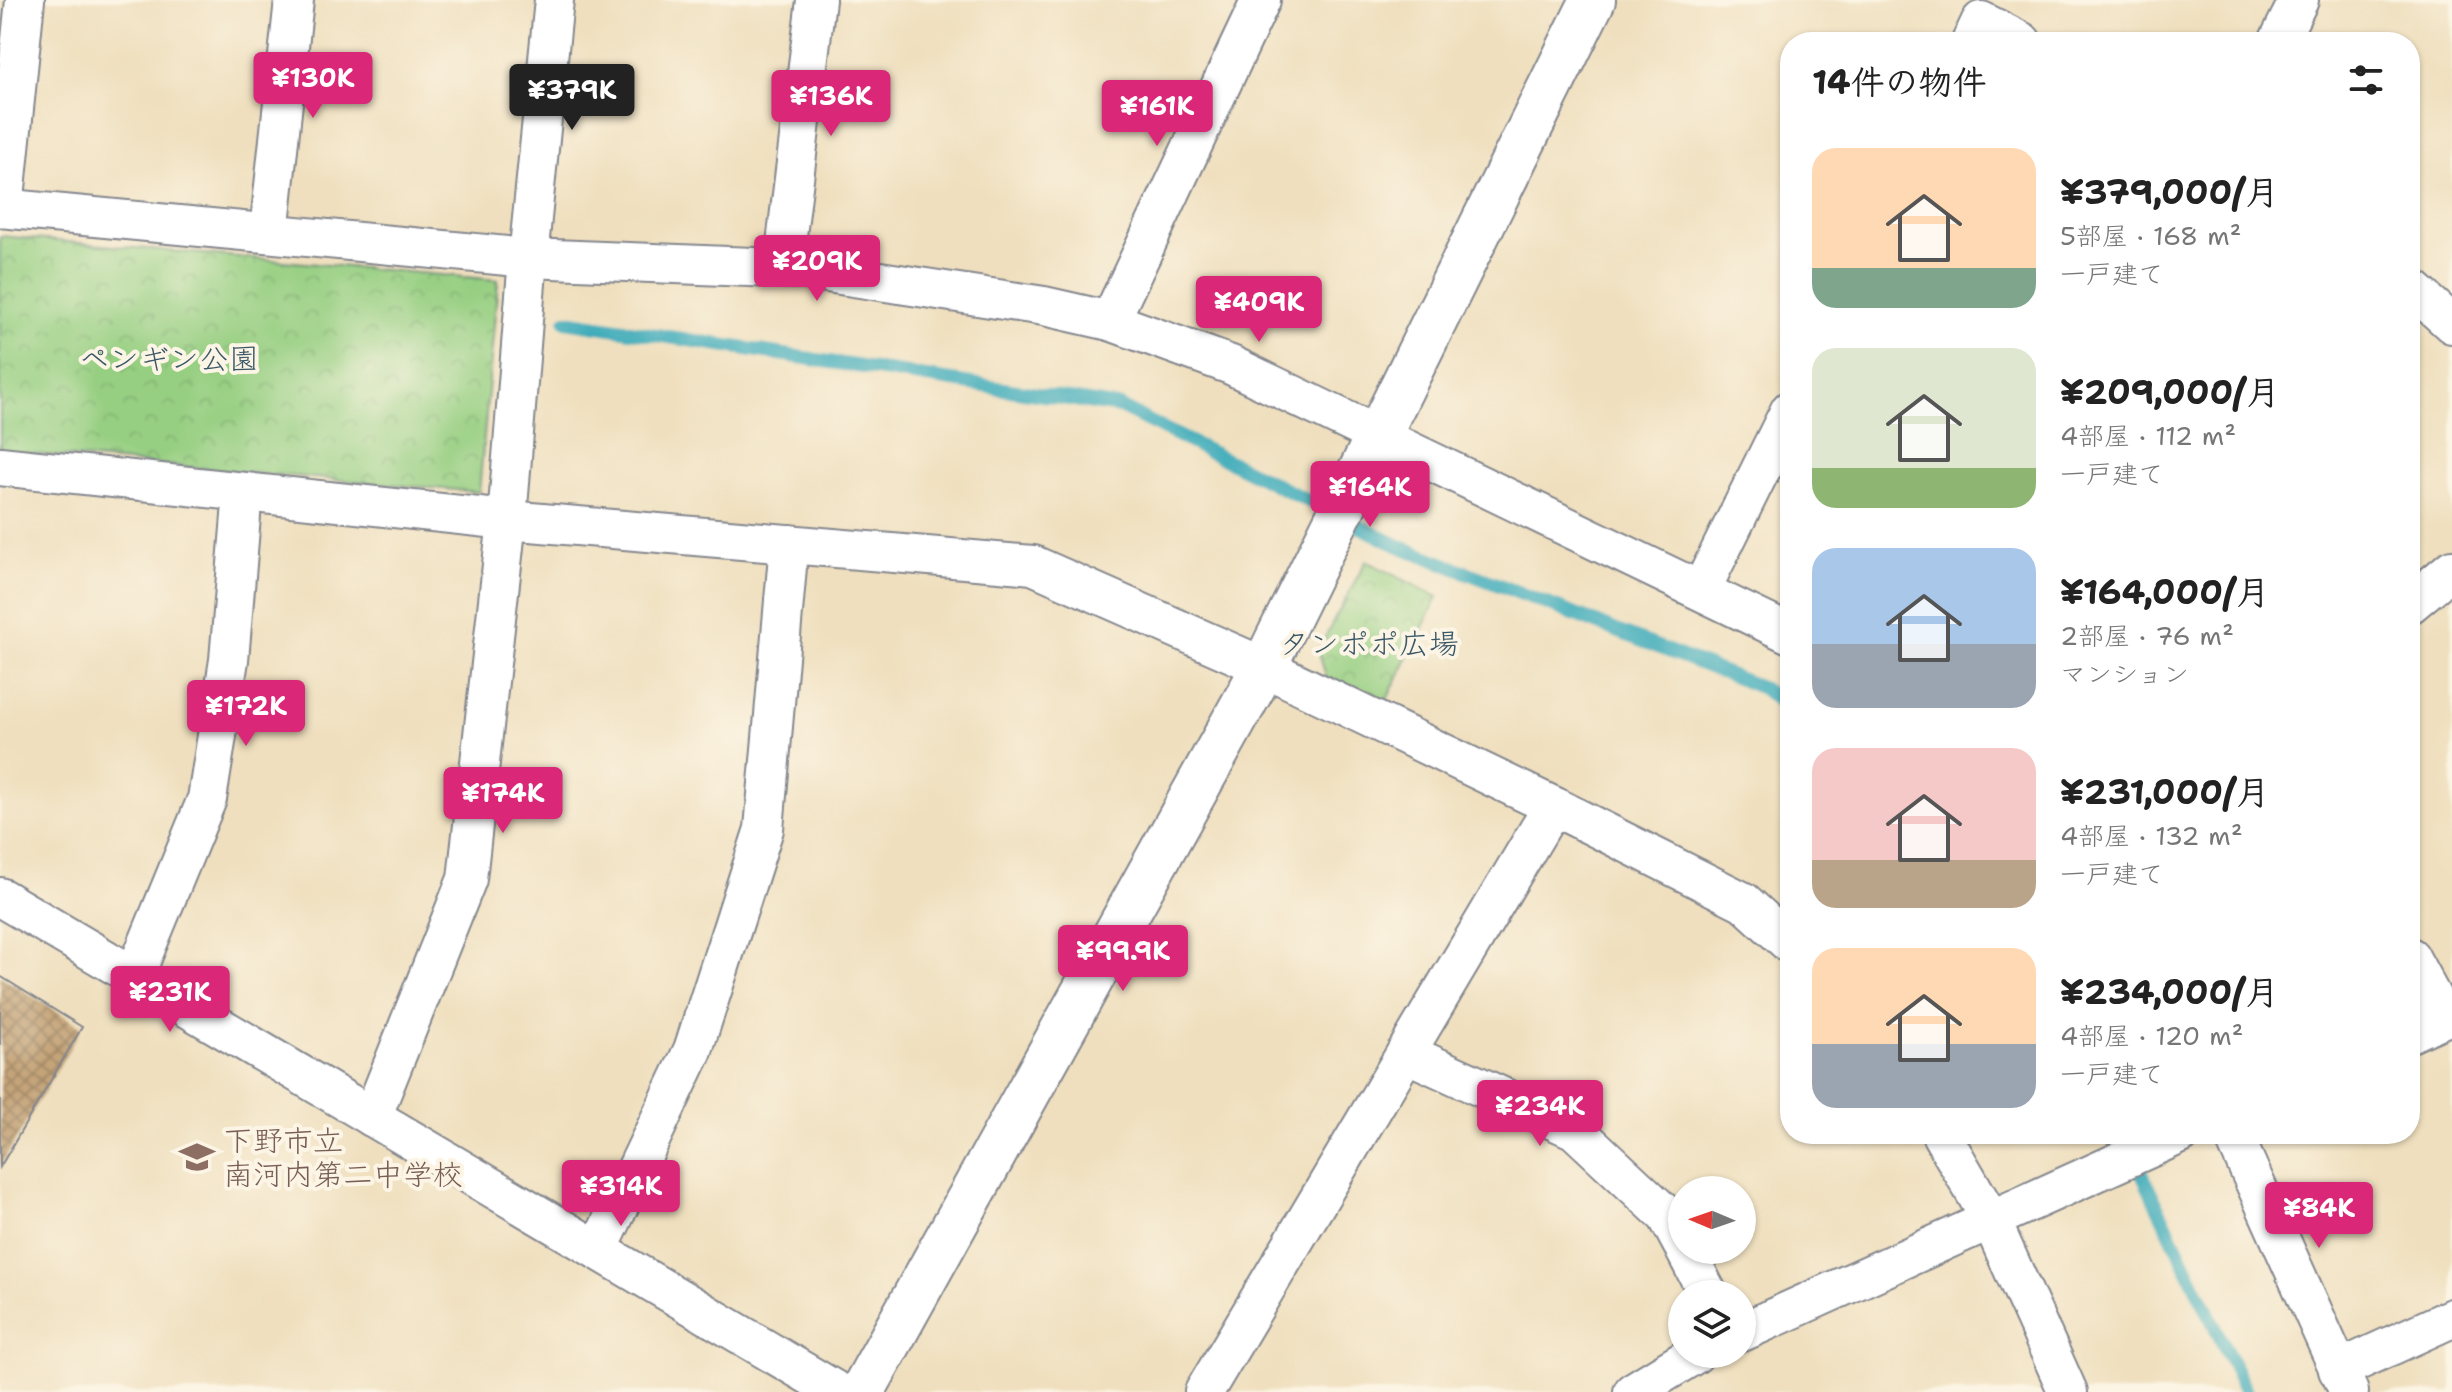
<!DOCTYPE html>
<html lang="ja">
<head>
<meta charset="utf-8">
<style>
  body { margin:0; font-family:"Shantell Sans","Klee One",sans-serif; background:#f2f2f2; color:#222; height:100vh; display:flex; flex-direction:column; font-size:30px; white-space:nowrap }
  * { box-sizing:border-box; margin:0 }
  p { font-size:26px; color:#767676 }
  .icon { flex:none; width:44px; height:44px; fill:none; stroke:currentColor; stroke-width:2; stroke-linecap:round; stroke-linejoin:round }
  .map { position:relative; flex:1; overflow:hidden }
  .details { position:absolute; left:1780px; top:32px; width:640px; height:1112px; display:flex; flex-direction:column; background:#fff; border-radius:32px; box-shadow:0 2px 6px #0004 }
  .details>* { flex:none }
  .needle { width:52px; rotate:272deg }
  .controls { position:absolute; left:1668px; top:1176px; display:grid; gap:16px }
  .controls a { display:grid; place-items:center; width:88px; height:88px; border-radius:50%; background:#fff; box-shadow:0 2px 6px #0004; font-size:40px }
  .price { position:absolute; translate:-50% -68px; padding:0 18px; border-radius:8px; background:#db2777; color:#fff; font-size:26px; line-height:52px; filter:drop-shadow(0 2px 4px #0008) }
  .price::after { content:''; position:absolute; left:50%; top:48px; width:24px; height:18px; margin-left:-12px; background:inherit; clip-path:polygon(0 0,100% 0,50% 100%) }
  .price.current { background:#222; color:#fff }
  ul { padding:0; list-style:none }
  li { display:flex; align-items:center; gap:24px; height:200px; padding:0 32px }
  li span { display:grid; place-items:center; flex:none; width:224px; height:160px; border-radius:24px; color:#555 }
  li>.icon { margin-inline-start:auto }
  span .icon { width:96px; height:96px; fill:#fffc; stroke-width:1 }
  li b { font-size:34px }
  h2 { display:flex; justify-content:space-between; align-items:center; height:96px; padding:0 32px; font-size:34px }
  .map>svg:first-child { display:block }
  .park { fill:url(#park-crowns); stroke:#597f70; stroke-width:2 }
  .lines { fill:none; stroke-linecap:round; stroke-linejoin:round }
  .stream { stroke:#3cabba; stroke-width:14 }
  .building { fill:url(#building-cross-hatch) }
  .street-casing { stroke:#85878e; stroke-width:42 }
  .secondary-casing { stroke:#85878e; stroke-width:48 }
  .street { stroke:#fff; stroke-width:38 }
  .secondary { stroke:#fff; stroke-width:44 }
  .labels { text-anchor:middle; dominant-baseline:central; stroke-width:8; stroke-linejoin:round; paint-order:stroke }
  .park-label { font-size:30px; fill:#3a5767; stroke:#fcf5e5 }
  .education-label { font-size:30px; fill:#785e54; stroke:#fcf5e5; text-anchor:start }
</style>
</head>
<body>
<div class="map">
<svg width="2452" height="1392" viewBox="0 0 2452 1392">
  <defs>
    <pattern id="park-crowns" width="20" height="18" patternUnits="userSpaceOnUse" patternTransform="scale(2)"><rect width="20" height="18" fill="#97cf82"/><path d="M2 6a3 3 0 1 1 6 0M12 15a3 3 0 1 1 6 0" fill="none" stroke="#82b273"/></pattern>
    <pattern id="building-cross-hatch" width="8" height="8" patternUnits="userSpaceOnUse" patternTransform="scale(2)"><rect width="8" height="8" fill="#c5a479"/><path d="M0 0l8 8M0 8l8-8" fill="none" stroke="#9f8666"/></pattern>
  </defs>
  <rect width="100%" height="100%" fill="#fcf5e5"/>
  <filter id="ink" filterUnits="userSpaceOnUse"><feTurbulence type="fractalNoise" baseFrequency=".0125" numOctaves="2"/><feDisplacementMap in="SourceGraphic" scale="16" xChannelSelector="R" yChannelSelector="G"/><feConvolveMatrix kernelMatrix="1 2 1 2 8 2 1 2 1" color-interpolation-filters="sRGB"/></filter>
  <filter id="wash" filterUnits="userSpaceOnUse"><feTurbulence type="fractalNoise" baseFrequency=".006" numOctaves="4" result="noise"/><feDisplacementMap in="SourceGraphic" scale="32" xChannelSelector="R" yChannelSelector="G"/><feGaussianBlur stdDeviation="1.8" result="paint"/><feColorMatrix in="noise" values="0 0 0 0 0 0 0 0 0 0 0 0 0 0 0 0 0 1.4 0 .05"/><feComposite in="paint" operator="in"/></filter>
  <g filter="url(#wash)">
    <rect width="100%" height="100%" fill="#efdfbe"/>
    <g class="park">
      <polygon points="0,236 498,280 479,492 0,451"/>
      <polygon points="1366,561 1438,597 1383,707 1328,683 1318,650"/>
    </g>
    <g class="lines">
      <g class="stream">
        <polyline points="566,321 1120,407 1399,546 1763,688 1790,711"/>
        <polyline points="2123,1134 2246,1392"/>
      </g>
    </g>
    <g id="blocks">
      <polygon class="building" points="0,976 82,1027 0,1167"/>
    </g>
  </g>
  <g filter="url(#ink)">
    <use href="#blocks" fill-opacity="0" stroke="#85878e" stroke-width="2"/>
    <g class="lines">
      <g class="street-casing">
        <g id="street">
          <polyline points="1971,42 1981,21 2022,42"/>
          <polyline points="2278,42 2299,0"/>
          <polyline points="0,208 528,258 801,269 1044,306 1110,321 1231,365 1790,634"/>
          <polyline points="4,208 25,0"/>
          <polyline points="269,233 294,0"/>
          <polyline points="783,268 816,0"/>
          <polyline points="2410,286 2452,324"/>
          <polyline points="1110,321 1261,0"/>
          <polyline points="0,466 507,520 1033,565 1264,667 1553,806 1744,902 1790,944"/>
          <polyline points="1701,590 1790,410"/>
          <polyline points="2410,604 2452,569"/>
          <polyline points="0,897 838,1392"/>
          <polyline points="2410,957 2443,1018"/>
          <polyline points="134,977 207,799 229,660 243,492"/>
          <polyline points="2410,1033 2452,1014"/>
          <polyline points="1406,1053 1575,1130 1667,1216 1682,1244"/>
          <polyline points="372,1117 467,879 507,520 528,258 554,0"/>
          <polyline points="1941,1134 1991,1220 2068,1392"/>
          <polyline points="2233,1134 2349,1392"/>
          <polyline points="598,1250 693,1050 764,829 789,544"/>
          <polyline points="1685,1250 1708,1294"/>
          <polyline points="1742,1332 2181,1134"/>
          <polyline points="2338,1370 2452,1318"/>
          <polyline points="1204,1392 1553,806"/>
          <polyline points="1633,1392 1695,1354"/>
        </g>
      </g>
      <g class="secondary-casing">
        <polyline id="secondary" points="862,1392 1264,667 1593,0"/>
      </g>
      <use href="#street" class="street"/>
      <use href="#secondary" class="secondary"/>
    </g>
  </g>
  <defs>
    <g id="school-bare" transform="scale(2.76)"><path d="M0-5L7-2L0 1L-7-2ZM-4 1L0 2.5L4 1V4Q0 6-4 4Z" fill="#8d6e63" stroke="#fcf5e5" stroke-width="2.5" paint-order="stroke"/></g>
  </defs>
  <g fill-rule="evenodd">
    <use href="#school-bare" x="197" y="1157"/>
  </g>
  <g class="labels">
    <g class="park-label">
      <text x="169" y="358">ペンギン公園</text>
      <text x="1369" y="643">タンポポ広場</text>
    </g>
    <g class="education-label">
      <text x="223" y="1140">下野市立<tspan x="223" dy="34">南河内第二中学校</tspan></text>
    </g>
  </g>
</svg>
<div class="controls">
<a><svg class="needle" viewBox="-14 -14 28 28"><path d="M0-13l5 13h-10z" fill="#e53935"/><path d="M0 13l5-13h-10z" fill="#767676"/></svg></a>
<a><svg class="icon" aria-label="layers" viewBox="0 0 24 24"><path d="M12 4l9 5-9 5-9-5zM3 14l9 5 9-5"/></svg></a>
</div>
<b class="price" style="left:313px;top:120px">¥130K</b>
<b class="price current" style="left:572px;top:132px">¥379K</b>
<b class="price" style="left:831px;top:138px">¥136K</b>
<b class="price" style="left:1157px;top:148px">¥161K</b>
<b class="price" style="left:817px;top:303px">¥209K</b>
<b class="price" style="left:1259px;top:344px">¥409K</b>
<b class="price" style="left:1370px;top:529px">¥164K</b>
<b class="price" style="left:246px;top:748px">¥172K</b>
<b class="price" style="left:503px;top:835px">¥174K</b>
<b class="price" style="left:1123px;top:993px">¥99.9K</b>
<b class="price" style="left:170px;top:1034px">¥231K</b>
<b class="price" style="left:1540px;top:1148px">¥234K</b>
<b class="price" style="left:621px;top:1228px">¥314K</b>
<b class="price" style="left:2319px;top:1250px">¥84K</b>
<section class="details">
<h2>14件の物件<svg class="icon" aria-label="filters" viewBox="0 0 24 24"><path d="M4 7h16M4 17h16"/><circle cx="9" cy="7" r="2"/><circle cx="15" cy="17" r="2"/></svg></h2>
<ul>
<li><span style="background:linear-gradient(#ffd9b3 75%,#7fa58c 0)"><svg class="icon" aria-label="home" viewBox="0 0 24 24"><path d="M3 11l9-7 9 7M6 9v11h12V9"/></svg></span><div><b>¥379,000/月</b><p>5部屋 · 168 m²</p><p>一戸建て</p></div></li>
<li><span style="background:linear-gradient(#dfe7d0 75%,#8fb573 0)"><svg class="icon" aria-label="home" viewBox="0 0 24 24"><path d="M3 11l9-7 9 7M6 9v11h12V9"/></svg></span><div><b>¥209,000/月</b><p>4部屋 · 112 m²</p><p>一戸建て</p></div></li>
<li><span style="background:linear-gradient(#a9c7e8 60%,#9aa5b1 0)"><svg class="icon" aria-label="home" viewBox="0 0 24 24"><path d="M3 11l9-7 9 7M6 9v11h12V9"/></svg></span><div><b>¥164,000/月</b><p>2部屋 · 76 m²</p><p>マンション</p></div></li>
<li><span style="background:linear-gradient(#f6c9c9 70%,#b9a48a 0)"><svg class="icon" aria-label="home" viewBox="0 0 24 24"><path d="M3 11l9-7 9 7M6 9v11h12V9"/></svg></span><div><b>¥231,000/月</b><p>4部屋 · 132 m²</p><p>一戸建て</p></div></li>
<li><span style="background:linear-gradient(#ffd9b3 60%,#9aa5b1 0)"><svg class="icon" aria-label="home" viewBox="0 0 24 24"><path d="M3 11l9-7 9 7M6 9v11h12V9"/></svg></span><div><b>¥234,000/月</b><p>4部屋 · 120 m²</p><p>一戸建て</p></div></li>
</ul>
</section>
</div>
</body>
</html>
